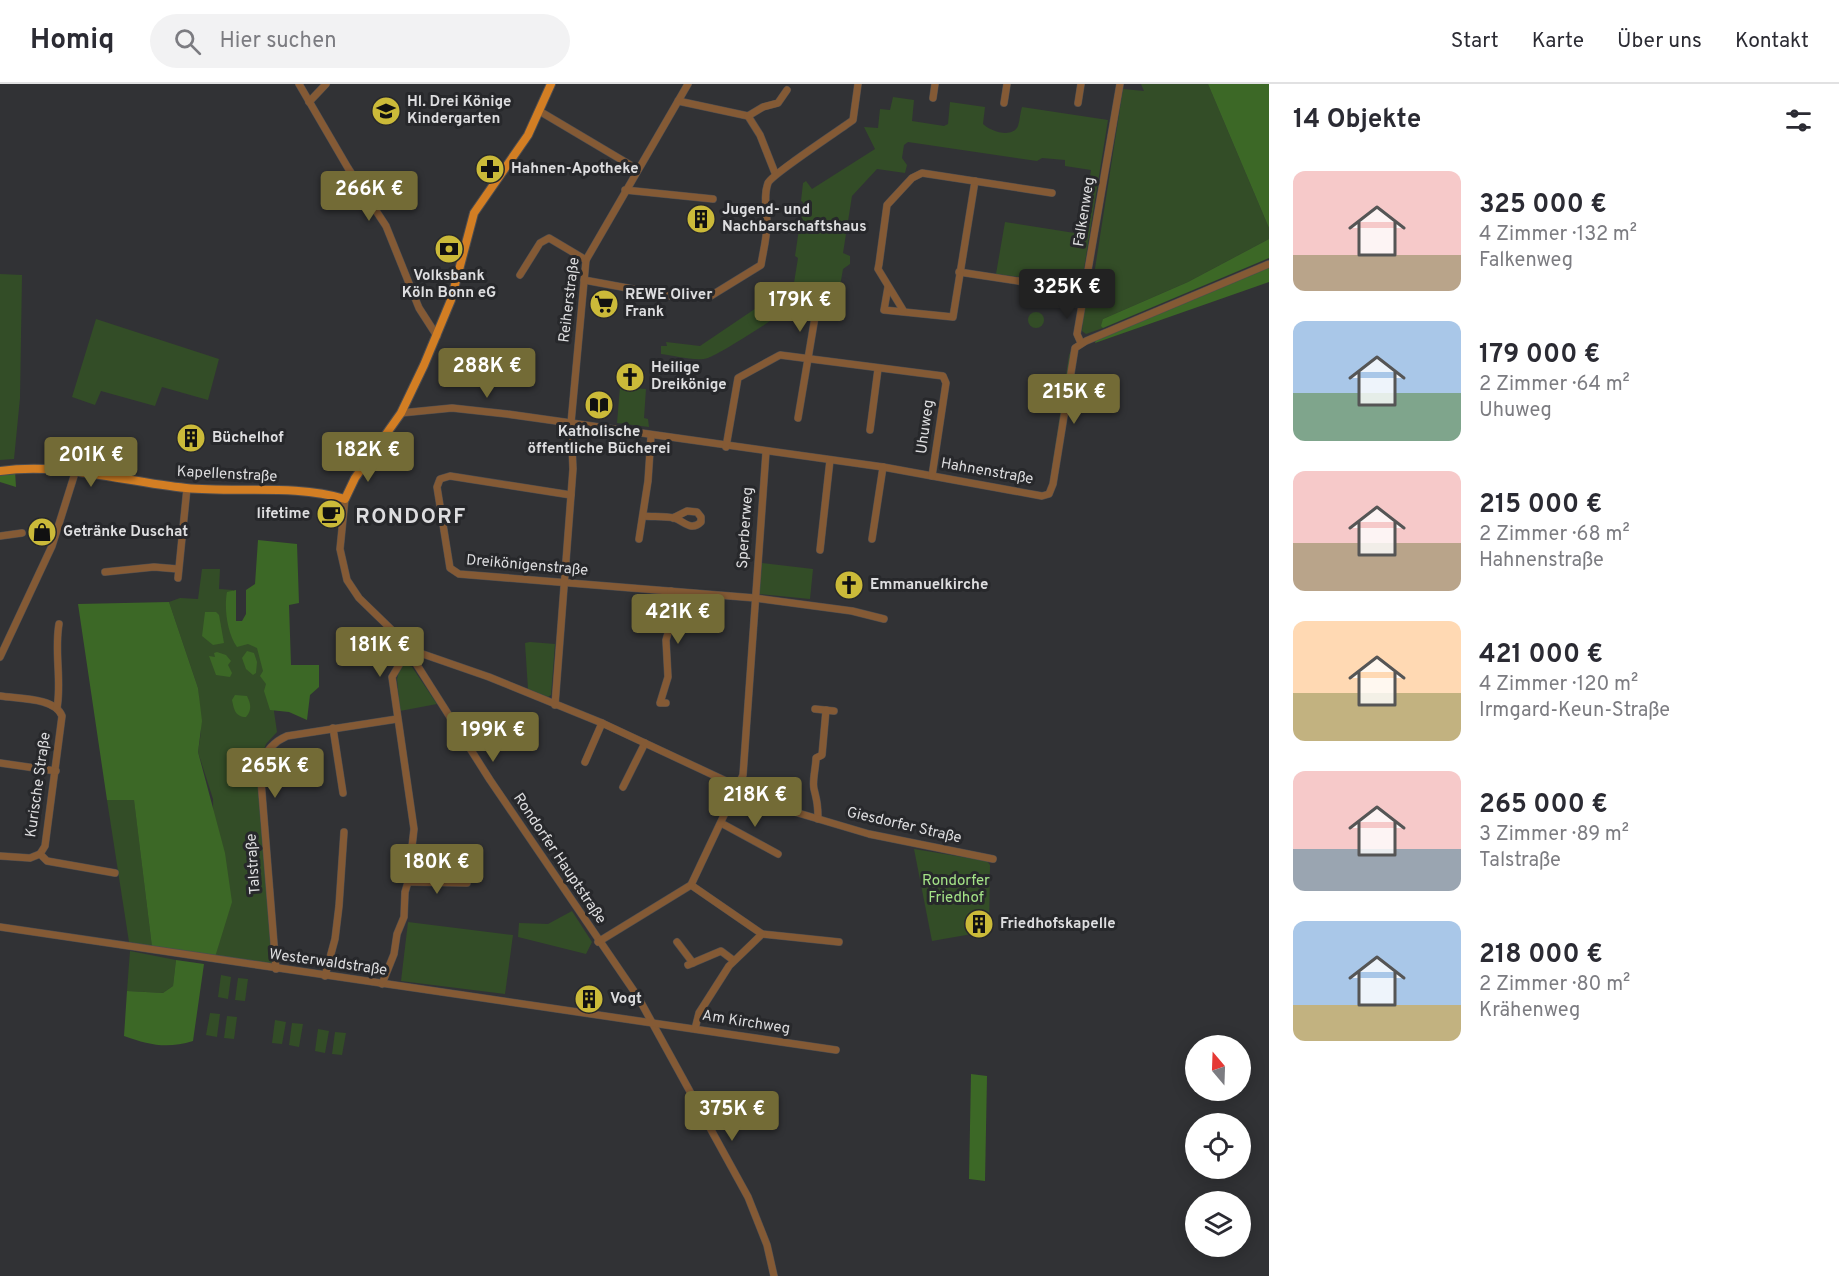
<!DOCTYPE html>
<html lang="de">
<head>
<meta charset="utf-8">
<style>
  body { margin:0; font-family:Overpass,sans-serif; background:#f2f2f3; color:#2b2b33; height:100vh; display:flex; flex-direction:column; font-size:22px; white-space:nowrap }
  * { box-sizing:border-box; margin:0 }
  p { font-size:20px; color:#7c7c81 }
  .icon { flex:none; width:33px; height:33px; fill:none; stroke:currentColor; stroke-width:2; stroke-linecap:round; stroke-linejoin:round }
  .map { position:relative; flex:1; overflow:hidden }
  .panel { display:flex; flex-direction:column; background:#fff; width:570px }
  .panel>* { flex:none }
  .needle { width:39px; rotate:341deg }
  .controls { position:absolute; left:1185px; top:951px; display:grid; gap:12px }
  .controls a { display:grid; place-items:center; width:66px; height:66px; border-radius:50%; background:#fff; box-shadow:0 3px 15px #0003; font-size:30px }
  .price { position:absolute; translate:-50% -51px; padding:0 14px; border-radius:6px; background:#736b36; color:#fff; font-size:20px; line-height:39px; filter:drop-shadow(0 2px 3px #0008) }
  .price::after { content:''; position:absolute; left:50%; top:36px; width:18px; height:14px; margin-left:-9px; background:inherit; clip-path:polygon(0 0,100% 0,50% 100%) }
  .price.on { background:#222; color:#fff }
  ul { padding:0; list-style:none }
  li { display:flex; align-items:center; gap:18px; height:150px; padding:0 24px }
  li span { display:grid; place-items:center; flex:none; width:168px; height:120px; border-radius:12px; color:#555 }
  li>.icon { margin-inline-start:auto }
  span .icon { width:72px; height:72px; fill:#fffc; stroke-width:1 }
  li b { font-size:26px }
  h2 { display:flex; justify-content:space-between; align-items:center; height:72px; padding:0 24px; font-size:26px }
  header { display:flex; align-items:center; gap:36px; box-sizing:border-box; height:84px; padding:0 30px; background:#fff; border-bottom:2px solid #e1e1e2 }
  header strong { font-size:28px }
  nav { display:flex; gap:33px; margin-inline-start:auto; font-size:21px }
  .search { width:420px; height:54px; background:#f2f2f3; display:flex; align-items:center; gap:15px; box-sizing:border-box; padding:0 21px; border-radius:33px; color:#7c7c81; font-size:22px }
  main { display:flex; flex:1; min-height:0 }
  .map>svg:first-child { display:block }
  .green { fill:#334d27 }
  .forest { fill:#3c6826 }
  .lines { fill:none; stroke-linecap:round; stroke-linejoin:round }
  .minor-casing { stroke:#4d4d50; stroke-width:8 }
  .major-casing { stroke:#4d4d50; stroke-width:10 }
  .minor { stroke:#845a35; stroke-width:7 }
  .major { stroke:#d37e23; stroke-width:8 }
  .labels { text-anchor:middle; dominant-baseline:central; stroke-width:6; stroke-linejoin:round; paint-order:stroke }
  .poi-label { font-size:15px; font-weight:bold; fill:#dddddf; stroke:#27282b; text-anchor:start }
  .street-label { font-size:15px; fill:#dddddf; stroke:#27282b }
  .park-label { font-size:15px; fill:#a4e387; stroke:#27282b }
  .district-label { font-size:21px; font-weight:bold; letter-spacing:1.5px; fill:#dddddf; stroke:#27282b }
</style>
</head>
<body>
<header>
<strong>Homiq</strong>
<div class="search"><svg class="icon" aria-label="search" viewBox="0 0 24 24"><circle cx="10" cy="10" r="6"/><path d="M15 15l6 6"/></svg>Hier suchen</div>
<nav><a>Start</a><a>Karte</a><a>Über uns</a><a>Kontakt</a></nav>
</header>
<main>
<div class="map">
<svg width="1269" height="1192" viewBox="0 0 1269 1192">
  <rect width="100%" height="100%" fill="#313235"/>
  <g class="green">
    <polygon points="1141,0 1208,0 1269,144 1269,155 1188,198 1103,235 1103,244 1086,250 1082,247 1084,222 1091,196 1094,194 1090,217 1104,219 1109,194 1094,191 1123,5 1144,7"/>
    <path d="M893,13L914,16L912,37L944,42L948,40L950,18L985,23L983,40C990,47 1012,55 1018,42C1020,36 1020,29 1022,23L1108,36L1083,191L1078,200L996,190L1005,138L1081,150L1091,86L1065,82V76L1042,74L1037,77L908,58L904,61L902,74L907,81L905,89L877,85L852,112L843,169L850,172V180L843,185L839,208L816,204L797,215C794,224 720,270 708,274C696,278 673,271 661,270V262H667L666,258L700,262L768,216L770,220L793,205L798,174L795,172L803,118L801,117L803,99L806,97L812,105L875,65L864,43L878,44L880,25L890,26Z"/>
    <polygon points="0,190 22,191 20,314 14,375 0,376"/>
    <circle cx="1036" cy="236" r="8"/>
    <polygon points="96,235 219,275 208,316 162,303 155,322 101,307 95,321 72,313"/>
    <polygon points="1072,265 1052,390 1049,403 1069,271"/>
    <polygon points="620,303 646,305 644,334 648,335 649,343 617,339"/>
    <polygon points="762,479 813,485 810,515 759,510"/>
    <polygon points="202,485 220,485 219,505 233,506 232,550 263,551 277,648 266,660 258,683 272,881 215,873 213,715 198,668 201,648 198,604 169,518 180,514 198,515"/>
    <polygon points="530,558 555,560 551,611 548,613 528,605 525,559"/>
    <polygon points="406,581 412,583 437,620 400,627 397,595 400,583"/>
    <polygon points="134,715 152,863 129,858 107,716"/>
    <polygon points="914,765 987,777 990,781 989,847 932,857"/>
    <polygon points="572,827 592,858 586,870 518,853 519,839 548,840"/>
    <polygon points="408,838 513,851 505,910 401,897"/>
    <polygon points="130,867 176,876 173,902 163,909 127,907"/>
    <polygon points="221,891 231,893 228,915 218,913"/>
    <polygon points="238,894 248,895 245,917 235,916"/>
    <polygon points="210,929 220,930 217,953 206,951"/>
    <polygon points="227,932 237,933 234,955 224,954"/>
    <polygon points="275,936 286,938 282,960 272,959"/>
    <polygon points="292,939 303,940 299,963 289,961"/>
    <polygon points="318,945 329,947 325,969 315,967"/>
    <polygon points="335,948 346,949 342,971 332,970"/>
  </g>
  <g class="forest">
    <polygon points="1208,0 1269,0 1269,144"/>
    <polygon points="1269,155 1269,174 1103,244 1101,242 1103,235 1188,198"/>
    <polygon points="1269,183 1269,198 1095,259 1096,256"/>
    <polygon points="15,387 16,403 0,398 0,388"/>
    <path d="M258,456L297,460L299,519L289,521L291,581H319V603L310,611L307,636L289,628L270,626L264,607L266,600L260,592L263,587L257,564L248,560L237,563C227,549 224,524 227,508L236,506V537H242L246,530V506L255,500Z"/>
    <polygon points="169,518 198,604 202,637 198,668 225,769 232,818 215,873 152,863 134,716 107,716 78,520"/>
    <polygon points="205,528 216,528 219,531 224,559 213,561 202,552"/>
    <polygon points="247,567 254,569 257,578 256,589 253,591 246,585 242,574"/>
    <polygon points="217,568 226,571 231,577 228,581 232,589 230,593 216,591 209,572 215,573 214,569"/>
    <path d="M235,611L247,612C251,620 252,626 246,633C235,633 234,625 232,616Z"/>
    <path d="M176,876L204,880L193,957C167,965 149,961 124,952L127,907L163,909L173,902Z"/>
    <polygon points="971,990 987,992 985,1097 969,1095"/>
  </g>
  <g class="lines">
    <g class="minor-casing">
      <g id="minor">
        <polyline points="299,0 348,84 386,142 419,224 437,252"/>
        <polyline points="933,14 935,0"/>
        <polyline points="678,17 748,32 760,51 775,89"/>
        <polyline points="309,18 326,0"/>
        <polyline points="1004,19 1007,0"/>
        <polyline points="1078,19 1081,0"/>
        <polyline points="541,28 637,85"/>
        <polyline points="748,32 763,23 778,19 787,6"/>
        <polyline points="625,106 713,115"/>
        <polyline points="959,188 1084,207"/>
        <polyline points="520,191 540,159 549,154 586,176"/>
        <path d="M584,196L671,212L690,210L709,213L761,181C763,168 767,153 767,140C767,127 763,112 768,99C771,91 841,45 853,36L858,0"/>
        <polyline points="888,203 884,226 953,233 975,97"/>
        <polyline points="903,226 878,185 879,180 887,121 912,94 922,89 1052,109"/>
        <polyline points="1081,259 1077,250 1120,0"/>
        <polyline points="401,329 452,324 507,330 883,383 1042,412 1049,410 1053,400 1075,264 1086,257 1269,180"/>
        <polyline points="798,334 816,227"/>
        <polyline points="870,346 878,285"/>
        <polyline points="726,363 738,294 780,271 943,292 946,299 932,392"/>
        <polyline points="571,411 450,392 440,395 437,403 450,484 459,490 755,514 852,527 884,535"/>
        <polyline points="345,415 340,465 347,496 359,514 393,547 410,570 490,696 638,913 748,1113 767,1161 774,1192"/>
        <path d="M643,432C653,433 664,432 674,434C684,437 691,448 701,438V433L697,428L687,427L673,434"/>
        <polyline points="0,452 22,449"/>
        <polyline points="639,455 648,397 651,352"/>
        <polyline points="872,455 883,383"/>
        <polyline points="820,466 830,376"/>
        <polyline points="105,488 154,483 178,485"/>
        <polyline points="178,494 187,404"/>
        <polyline points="0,573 52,462 75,389"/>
        <path d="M0,612C17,615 55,613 62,632L45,762L40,770"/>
        <polyline points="666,619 660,619 668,593 666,556 671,539 671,507"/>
        <polyline points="555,621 573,385 571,339 586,176 688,0"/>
        <path d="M57,624C62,596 54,568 59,540"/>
        <polyline points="815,625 834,627"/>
        <polyline points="333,644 343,709"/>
        <polyline points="585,678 602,639"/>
        <polyline points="0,679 56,687"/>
        <polyline points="623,703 645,659"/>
        <path d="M818,735C818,722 817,717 814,705C812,697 816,683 816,674L822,671L826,626"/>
        <polyline points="721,739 778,770"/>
        <polyline points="40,770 47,777 115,789"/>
        <polyline points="0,772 30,774 40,770"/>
        <polyline points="408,798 467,799"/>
        <polyline points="691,801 762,850 839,858"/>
        <polyline points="0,843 836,966"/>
        <polyline points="598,858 691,801 743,691 766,368"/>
        <polyline points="677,858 693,879"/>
        <polyline points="688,881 721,867 733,876"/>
        <path d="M276,885L260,684C264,669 273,658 287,652L397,635"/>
        <polyline points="325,892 335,855 339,822 344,748"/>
        <polyline points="382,900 394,870 397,850 404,833 405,808 408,798 414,745 392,593 402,576 417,568 489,593 602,639 788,726 869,750 993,775"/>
        <polyline points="695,945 699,929 729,882 762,850"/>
      </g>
    </g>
    <g class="major-casing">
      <path id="major" d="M0,387C62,378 125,398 186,404C239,409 294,400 345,415L355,394L401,329L424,281L451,216L474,129L528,51L551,0"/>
    </g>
    <use href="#minor" class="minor"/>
    <use href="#major" class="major"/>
  </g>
  <defs>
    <g id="school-disc" transform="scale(1.5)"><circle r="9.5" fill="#cbba39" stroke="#27282b"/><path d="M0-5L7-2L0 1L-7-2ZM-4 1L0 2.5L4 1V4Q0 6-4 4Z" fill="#111"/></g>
    <g id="pharmacy-disc" transform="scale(1.5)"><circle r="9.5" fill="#cbba39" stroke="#27282b"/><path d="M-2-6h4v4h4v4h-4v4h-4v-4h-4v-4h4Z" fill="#111"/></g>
    <g id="building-disc" transform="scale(1.5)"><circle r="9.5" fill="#cbba39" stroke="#27282b"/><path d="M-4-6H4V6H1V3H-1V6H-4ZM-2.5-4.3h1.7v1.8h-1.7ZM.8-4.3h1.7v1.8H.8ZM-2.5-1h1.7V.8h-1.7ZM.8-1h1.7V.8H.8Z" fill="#111"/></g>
    <g id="bank-disc" transform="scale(1.5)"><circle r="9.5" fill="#cbba39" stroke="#27282b"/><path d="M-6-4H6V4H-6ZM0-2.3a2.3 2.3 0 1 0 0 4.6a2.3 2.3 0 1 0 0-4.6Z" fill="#111"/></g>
    <g id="supermarket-disc" transform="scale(1.5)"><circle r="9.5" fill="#cbba39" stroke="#27282b"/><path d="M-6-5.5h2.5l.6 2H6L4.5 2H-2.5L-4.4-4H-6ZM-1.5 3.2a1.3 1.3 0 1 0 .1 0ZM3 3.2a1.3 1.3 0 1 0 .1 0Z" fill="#111"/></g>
    <g id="church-disc" transform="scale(1.5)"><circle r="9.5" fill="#cbba39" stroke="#27282b"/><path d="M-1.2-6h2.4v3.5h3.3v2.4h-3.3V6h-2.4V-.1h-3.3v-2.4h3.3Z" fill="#111"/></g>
    <g id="library-disc" transform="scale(1.5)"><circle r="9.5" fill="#cbba39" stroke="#27282b"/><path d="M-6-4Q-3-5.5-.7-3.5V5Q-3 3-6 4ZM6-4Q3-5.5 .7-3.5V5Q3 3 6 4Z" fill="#111"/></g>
    <g id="cafe-disc" transform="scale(1.5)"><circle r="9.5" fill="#cbba39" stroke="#27282b"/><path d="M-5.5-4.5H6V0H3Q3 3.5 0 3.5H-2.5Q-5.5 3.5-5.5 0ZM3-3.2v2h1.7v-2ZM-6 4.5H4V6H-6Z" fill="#111"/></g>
    <g id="shop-disc" transform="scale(1.5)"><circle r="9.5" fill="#cbba39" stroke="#27282b"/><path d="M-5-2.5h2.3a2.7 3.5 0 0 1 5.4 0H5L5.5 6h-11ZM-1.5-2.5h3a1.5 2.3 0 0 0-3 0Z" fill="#111"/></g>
  </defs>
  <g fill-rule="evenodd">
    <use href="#school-disc" x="386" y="27"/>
    <use href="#pharmacy-disc" x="490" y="85"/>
    <use href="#building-disc" x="701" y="135"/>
    <use href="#bank-disc" x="449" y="165"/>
    <use href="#supermarket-disc" x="604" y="220"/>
    <use href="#church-disc" x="630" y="293"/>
    <use href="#library-disc" x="599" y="321"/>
    <use href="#building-disc" x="191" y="354"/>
    <use href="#cafe-disc" x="331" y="430"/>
    <use href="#shop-disc" x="42" y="448"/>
    <use href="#church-disc" x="849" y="501"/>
    <use href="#building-disc" x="979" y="840"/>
    <use href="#building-disc" x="589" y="915"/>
  </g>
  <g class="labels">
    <g class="poi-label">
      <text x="407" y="18">Hl. Drei Könige<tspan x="407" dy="17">Kindergarten</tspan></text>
      <text x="511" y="85">Hahnen-Apotheke</text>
      <text x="722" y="126">Jugend- und<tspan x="722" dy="17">Nachbarschaftshaus</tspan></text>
      <text x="449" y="192" text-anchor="middle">Volksbank<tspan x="449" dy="17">Köln Bonn eG</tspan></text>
      <text x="625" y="211">REWE Oliver<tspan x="625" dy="17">Frank</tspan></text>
      <text x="651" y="284">Heilige<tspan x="651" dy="17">Dreikönige</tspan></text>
      <text x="599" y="348" text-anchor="middle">Katholische<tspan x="599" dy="17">öffentliche Bücherei</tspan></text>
      <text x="212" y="354">Büchelhof</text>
      <text x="310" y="430" text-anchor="end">lifetime</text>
      <text x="63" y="448">Getränke Duschat</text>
      <text x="870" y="501">Emmanuelkirche</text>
      <text x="1000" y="840">Friedhofskapelle</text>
      <text x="610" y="915">Vogt</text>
    </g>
    <g class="street-label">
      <text transform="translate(1085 128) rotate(-81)">Falkenweg</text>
      <text transform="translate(570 216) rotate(-83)">Reiherstraße</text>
      <text transform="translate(926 343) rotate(-82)">Uhuweg</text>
      <text transform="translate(987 388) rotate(10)">Hahnenstraße</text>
      <text transform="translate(227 391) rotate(3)">Kapellenstraße</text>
      <text transform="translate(746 444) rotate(-86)">Sperberweg</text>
      <text transform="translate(527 482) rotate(5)">Dreikönigenstraße</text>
      <text transform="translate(39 701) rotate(-82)">Kurische Straße</text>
      <text transform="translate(904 742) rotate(13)">Giesdorfer Straße</text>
      <text transform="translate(559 775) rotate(56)">Rondorfer Hauptstraße</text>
      <text transform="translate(254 780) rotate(-94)">Talstraße</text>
      <text transform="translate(328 879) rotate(8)">Westerwaldstraße</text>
      <text transform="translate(746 939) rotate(9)">Am Kirchweg</text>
    </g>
    <g class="park-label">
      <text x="956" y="797">Rondorfer<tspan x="956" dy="17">Friedhof</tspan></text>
    </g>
    <g class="district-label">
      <text x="411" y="433">RONDORF</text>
    </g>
  </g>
</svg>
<div class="controls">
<a><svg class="needle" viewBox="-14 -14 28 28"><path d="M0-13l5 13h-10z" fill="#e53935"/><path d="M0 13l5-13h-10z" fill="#7c7c81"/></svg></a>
<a><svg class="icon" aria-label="locate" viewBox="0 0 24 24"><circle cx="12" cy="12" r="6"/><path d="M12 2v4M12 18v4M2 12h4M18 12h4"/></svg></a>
<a><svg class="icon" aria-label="layers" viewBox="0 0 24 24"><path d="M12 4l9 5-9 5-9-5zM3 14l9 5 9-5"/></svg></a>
</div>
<b class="price" style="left:369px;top:138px">266K €</b>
<b class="price on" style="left:1067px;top:236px">325K €</b>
<b class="price" style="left:800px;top:249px">179K €</b>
<b class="price" style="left:487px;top:315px">288K €</b>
<b class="price" style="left:1074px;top:341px">215K €</b>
<b class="price" style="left:368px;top:399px">182K €</b>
<b class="price" style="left:91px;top:404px">201K €</b>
<b class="price" style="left:678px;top:561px">421K €</b>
<b class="price" style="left:380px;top:594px">181K €</b>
<b class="price" style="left:493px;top:679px">199K €</b>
<b class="price" style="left:275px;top:715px">265K €</b>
<b class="price" style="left:755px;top:744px">218K €</b>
<b class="price" style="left:437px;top:811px">180K €</b>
<b class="price" style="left:732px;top:1058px">375K €</b>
</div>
<section class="panel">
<h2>14 Objekte<svg class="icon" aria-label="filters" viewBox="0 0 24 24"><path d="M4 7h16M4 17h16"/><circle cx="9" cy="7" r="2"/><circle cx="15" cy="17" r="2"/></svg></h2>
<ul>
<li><span style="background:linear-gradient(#f6c9c9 70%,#b9a48a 0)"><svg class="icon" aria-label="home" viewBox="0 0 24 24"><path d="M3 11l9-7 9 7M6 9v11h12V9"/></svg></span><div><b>325 000 €</b><p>4 Zimmer · 132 m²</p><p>Falkenweg</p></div></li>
<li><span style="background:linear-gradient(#a9c7e8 60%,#7fa58c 0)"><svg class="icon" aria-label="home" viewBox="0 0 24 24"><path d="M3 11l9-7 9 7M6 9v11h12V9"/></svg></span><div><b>179 000 €</b><p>2 Zimmer · 64 m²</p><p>Uhuweg</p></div></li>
<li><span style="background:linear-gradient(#f6c9c9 60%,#b9a48a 0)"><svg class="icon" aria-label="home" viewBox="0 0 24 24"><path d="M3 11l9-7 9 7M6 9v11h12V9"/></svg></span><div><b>215 000 €</b><p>2 Zimmer · 68 m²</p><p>Hahnenstraße</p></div></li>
<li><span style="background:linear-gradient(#ffd9b3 60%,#c2b280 0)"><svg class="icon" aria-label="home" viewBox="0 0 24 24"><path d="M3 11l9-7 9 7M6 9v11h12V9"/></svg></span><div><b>421 000 €</b><p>4 Zimmer · 120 m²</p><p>Irmgard-Keun-Straße</p></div></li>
<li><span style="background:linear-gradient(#f6c9c9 65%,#9aa5b1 0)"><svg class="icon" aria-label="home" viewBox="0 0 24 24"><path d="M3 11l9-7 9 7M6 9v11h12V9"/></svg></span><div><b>265 000 €</b><p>3 Zimmer · 89 m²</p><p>Talstraße</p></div></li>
<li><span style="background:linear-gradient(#a9c7e8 70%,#c2b280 0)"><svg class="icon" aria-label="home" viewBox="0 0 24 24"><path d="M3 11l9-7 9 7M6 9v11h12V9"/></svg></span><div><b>218 000 €</b><p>2 Zimmer · 80 m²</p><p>Krähenweg</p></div></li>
</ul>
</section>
</main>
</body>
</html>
